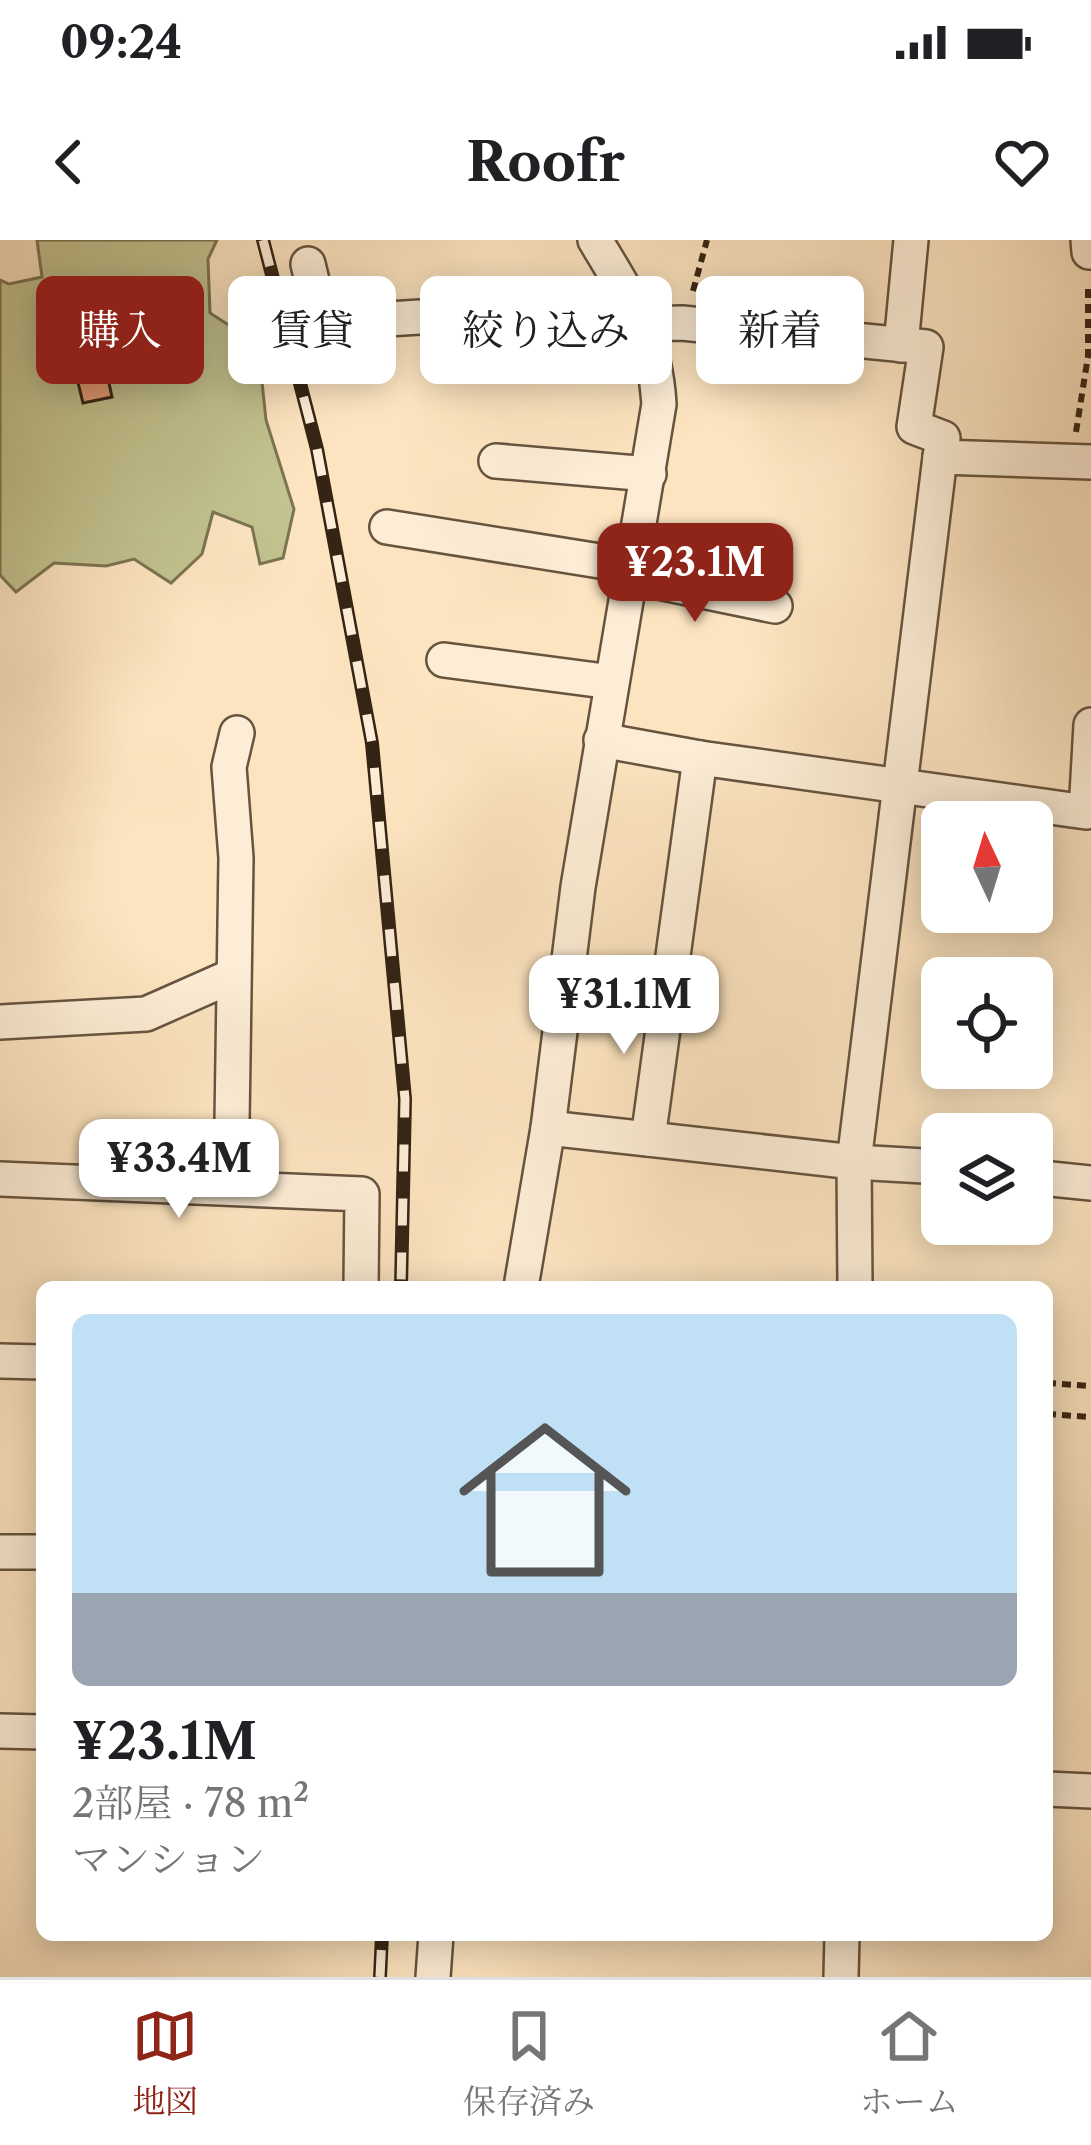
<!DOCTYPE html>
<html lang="ja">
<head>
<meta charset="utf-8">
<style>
  body { margin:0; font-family:"Libre Caslon Text","Noto Serif JP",serif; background:#f6f6f6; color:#202124; height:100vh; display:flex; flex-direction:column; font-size:45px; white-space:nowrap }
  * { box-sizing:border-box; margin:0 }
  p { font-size:39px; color:#757577 }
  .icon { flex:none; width:66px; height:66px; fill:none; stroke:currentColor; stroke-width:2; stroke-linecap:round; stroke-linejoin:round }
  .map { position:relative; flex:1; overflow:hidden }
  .drawer { position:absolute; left:36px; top:1041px; width:1017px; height:660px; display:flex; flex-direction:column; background:#fff; border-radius:18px; box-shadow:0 6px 30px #0003 }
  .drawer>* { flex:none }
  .banner { position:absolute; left:36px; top:36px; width:1020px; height:108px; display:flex; gap:24px }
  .needle { width:78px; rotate:356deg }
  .controls { position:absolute; left:921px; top:561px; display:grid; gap:24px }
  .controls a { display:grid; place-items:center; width:132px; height:132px; border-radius:18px; background:#fff; box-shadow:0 6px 30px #0003; font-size:60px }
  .price { position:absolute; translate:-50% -102px; padding:0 27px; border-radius:24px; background:#fff; color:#222; font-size:39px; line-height:78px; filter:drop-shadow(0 3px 6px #0008) }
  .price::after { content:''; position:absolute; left:50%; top:72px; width:36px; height:27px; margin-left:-18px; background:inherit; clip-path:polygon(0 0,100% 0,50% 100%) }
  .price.current { background:#8f2418; color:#fff }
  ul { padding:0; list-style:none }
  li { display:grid; align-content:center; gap:24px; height:636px; padding:0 36px }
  li span { display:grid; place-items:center; height:372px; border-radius:18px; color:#555 }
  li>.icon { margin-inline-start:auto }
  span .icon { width:216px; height:216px; fill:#fffc; stroke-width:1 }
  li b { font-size:51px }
  .pill { padding:0 42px; border-radius:18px; background:#fff; box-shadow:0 6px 30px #0003; font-size:42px; line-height:108px }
  .pill.current { background:#8f2418; color:#fff }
  .status { display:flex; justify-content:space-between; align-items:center; height:84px; padding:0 60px; background:#fff; direction:ltr }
  .status svg { height:33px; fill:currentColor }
  header { display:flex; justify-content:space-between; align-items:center; height:156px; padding:0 36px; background:#fff; font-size:54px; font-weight:700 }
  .tabs { display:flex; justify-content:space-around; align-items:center; height:168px; border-top:3px solid #e0e0e0; background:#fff; font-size:33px; color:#757577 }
  .tabs a { display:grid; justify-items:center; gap:6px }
  .tabs .current { color:#8f2418 }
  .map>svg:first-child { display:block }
  .green { fill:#c2c390; stroke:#7c7452; stroke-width:3 }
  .building { fill:#e89e7a; stroke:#352414; stroke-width:3 }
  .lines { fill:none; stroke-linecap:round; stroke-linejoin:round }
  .minor-casing { stroke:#67543f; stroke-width:38 }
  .path { stroke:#352414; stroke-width:6; stroke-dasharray:9 6; stroke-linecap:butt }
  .minor { stroke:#fdedd6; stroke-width:33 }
  .rail-casing { stroke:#352414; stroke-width:14 }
  .rail { stroke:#fdedd6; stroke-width:9; stroke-dasharray:27; stroke-linecap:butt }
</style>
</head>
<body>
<div class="status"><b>09:24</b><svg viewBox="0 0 49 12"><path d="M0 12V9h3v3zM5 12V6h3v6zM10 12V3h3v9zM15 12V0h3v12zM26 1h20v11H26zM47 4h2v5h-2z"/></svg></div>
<header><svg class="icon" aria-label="back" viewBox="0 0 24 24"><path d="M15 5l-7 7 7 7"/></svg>Roofr<svg class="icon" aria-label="heart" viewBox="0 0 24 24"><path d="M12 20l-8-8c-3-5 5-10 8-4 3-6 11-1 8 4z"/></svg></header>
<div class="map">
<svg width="1091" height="1737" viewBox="0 0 1091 1737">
  <rect width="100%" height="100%" fill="#fce4c0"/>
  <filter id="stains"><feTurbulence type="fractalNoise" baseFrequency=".00167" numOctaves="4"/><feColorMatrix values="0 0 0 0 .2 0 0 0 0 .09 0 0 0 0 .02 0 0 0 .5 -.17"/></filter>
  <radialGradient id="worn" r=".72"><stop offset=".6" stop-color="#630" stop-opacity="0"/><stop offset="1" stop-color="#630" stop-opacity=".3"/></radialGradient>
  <polygon class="green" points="37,0 217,0 208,19 210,73 258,104 266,180 294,269 283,318 260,324 252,287 213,272 202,314 171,343 134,319 106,326 54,323 16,352 0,335 0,40 9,44 42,37"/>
  <polygon class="building" points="103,115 112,157 83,163 73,122"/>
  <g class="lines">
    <g class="minor-casing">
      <g id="minor">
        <polyline points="1088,0 1089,12"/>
        <polyline points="308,24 322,83 634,64"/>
        <polyline points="644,84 682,83 926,107 914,187 943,198 940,217 1091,222"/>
        <polyline points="901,105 911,0"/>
        <polyline points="496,221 649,234"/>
        <polyline points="387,287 631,326"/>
        <polyline points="629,336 775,366"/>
        <polyline points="444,420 612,442"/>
        <polyline points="601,500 700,518 648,899 854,922 942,927"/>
        <polyline points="700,518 1086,572 1091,485"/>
        <polyline points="0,782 146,774 232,736"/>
        <polyline points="548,888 648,899"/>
        <polyline points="1032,937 1091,943"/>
        <polyline points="0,939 362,954 361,1047"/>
        <polyline points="231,948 236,618 229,527 237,493"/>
        <path d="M521,1047L548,888L578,647L659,164C655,96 629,56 595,0"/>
        <polyline points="855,1047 854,922 940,217"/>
        <polyline points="0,1121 42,1122"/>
        <polyline points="0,1312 42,1312"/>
        <polyline points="0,1491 42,1492"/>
        <polyline points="1047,1549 1091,1551"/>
        <polyline points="433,1737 436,1695"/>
        <polyline points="841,1737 842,1695"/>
      </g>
    </g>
    <g class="path">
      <polyline points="693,51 707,0"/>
      <polyline points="1076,192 1088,116 1088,44"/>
      <polyline points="1047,1143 1091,1146"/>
      <polyline points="1047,1174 1091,1177"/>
    </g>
    <use href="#minor" class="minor"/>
    <g class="rail-casing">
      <g id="rail">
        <polyline points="263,0 317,209 372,503 405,859 401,1047"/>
        <polyline points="380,1737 382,1695"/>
      </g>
    </g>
    <use href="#rail" class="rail"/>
  </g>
  <rect width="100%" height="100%" filter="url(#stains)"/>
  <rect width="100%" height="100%" fill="url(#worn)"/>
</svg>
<div class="controls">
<a><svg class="needle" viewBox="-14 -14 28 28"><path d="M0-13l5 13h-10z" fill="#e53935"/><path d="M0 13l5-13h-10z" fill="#757577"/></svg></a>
<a><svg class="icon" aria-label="locate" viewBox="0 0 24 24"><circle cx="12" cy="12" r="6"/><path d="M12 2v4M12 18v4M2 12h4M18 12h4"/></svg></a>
<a><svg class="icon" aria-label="layers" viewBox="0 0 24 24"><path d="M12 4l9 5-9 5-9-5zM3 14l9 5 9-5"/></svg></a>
</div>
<b class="price current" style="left:695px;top:385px">¥23.1M</b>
<b class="price" style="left:624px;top:817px">¥31.1M</b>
<b class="price" style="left:179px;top:981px">¥33.4M</b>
<div class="banner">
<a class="pill current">購入</a>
<a class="pill">賃貸</a>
<a class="pill">絞り込み</a>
<a class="pill">新着</a>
</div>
<section class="drawer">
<ul>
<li><span style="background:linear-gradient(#bfe0f5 75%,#9aa5b1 0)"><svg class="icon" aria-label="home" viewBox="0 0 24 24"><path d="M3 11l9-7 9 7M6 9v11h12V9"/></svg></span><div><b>¥23.1M</b><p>2部屋 · 78 m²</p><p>マンション</p></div></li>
</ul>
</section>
</div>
<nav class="tabs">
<a class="current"><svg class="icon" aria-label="map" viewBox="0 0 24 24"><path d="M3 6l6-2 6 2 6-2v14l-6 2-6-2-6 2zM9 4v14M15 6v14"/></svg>地図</a>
<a><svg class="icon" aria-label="saved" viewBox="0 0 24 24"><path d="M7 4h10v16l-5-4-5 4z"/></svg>保存済み</a>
<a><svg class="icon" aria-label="home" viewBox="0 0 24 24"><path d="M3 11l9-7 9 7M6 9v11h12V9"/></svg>ホーム</a>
</nav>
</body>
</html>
